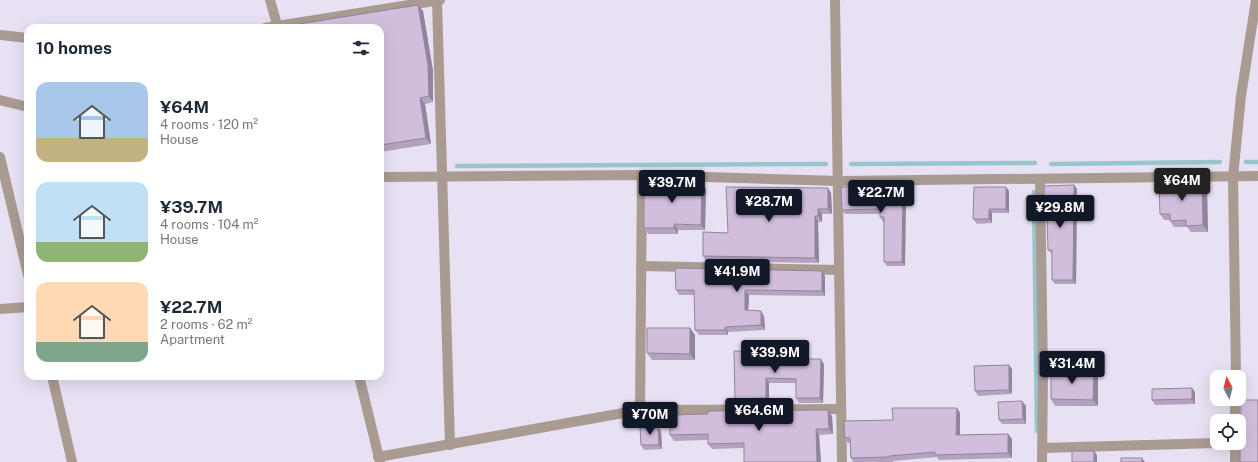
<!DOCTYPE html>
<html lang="en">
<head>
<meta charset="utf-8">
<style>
  body { margin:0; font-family:"Public Sans",sans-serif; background:#f6f6f7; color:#1f2937; height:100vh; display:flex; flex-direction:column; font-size:15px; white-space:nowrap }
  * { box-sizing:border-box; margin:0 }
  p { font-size:13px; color:#747a83 }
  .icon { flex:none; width:22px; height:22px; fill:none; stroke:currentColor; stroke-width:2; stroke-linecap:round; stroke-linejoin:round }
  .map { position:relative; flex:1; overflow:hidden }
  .drawer { position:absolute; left:24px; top:24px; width:360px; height:356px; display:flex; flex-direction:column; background:#fff; border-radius:12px; box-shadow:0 4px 16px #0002 }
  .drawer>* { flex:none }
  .needle { width:26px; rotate:353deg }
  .fabs { position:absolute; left:1210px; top:370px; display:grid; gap:8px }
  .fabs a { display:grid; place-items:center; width:36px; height:36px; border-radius:8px; background:#fff; box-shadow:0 4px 16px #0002; font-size:20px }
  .price { position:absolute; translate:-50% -34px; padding:0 9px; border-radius:4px; background:#111827; color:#fff; font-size:13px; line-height:26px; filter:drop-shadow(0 1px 2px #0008) }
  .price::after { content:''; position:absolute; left:50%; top:24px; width:12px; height:9px; margin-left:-6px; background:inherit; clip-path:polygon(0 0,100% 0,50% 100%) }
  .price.on { background:#222; color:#fff }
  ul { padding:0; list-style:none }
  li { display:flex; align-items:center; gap:12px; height:100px; padding:0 12px }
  li span { display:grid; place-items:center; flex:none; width:112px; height:80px; border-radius:12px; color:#555 }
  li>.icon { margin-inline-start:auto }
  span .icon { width:48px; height:48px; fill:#fffc; stroke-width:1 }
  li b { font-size:17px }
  h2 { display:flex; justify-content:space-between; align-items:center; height:48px; padding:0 12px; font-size:17px }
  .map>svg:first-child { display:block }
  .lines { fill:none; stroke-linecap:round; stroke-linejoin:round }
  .stream { stroke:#98c4cc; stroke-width:4.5 }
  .minor { stroke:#a99b91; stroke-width:10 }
  .wall { fill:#b4a3be }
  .shaded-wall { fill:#92859b }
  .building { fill:#d1bedd; stroke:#92859b }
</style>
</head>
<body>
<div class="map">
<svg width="1258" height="462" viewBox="0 0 1258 462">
  <rect width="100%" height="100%" fill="#e7e1f3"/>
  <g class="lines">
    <g class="stream">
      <polyline points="1246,162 1258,162"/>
      <polyline points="851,164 1035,163"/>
      <polyline points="1051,164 1220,162"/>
      <polyline points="457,166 826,164"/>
      <polyline points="1034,192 1037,431"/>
    </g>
    <g class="minor">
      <polyline points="270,0 278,28"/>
      <polyline points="835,0 842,462"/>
      <polyline points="437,1 450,445"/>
      <polyline points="265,28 440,0"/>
      <polyline points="0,35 28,38"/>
      <polyline points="0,100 28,107"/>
      <polyline points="0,157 28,275"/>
      <polyline points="380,177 642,175 839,181 1258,176"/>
      <polyline points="1040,180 1043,373 1042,462"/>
      <polyline points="641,266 839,270"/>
      <polyline points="0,309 28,307"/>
      <polyline points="52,376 72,462"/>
      <polyline points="359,376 380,462"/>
      <polyline points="1236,377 1233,177 1241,96 1256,0"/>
      <polyline points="640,410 642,175"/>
      <polyline points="1235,421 1235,399"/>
      <polyline points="1235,443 1235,462"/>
      <polyline points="1042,448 1217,443"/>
      <polyline points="378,457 640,410 841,409"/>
    </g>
  </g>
  <g class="wall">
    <polygon points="418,5 423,11 433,71 433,102 425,104 431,144 380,152 380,28"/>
    <polygon points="675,183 706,189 705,230 678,230 678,234 648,234 644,228"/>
    <polygon points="1202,183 1207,189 1208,232 1191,232 1187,227 1174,227 1170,221 1170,220 1164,220 1160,214"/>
    <polygon points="1074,185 1077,189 1076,284 1055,284 1052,280 1052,254 1048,250 1048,220 1044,216"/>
    <polygon points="1006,187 1009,191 1009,213 992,213 992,223 977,224 973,219"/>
    <polygon points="828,188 831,193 832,214 822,214 822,222 818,222 819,263 706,261 703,256"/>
    <polygon points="906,193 905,266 887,266 884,262 884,222 883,222 880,217 880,214 845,214 842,210"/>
    <polygon points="825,276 825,296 749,295 748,311 764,316 765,330 728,332 728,335 699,335 695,330 695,295 679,295 676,290"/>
    <polygon points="690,328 695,335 695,360 652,360 647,353"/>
    <polygon points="797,358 797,359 824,364 823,403 799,403 796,398 796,383 769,383 769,403 738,403 735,399"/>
    <polygon points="1009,365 1012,369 1012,394 978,396 975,391"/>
    <polygon points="1094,370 1098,376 1098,406 1055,406 1051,399"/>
    <polygon points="1195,392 1195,404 1155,405 1152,400"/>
    <polygon points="1026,406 1026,424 1002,424 999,420"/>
    <polygon points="957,408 960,413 960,435 1008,434 1012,439 1012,458 939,460 937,457 893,461 893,462 853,462 851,458 850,443 848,443 845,438 893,420"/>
    <polygon points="832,416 833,434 819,435 821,462 744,462 744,448 712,449 708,444 708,440 674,441 670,435"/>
    <polygon points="661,431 662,449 644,450 641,445"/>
  </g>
  <g class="shaded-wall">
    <polygon points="418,5 423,11 433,71 433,102 429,96"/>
    <polygon points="420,98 425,104 431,144 426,138"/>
    <polygon points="1202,183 1207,189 1208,232 1203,225"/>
    <polygon points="702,184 706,189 705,230 701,225"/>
    <polygon points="1074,185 1077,189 1076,284 1073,280"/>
    <polygon points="1006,187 1009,191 1009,213 1006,209"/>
    <polygon points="828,188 831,193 832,214 828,209"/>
    <polygon points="903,188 906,193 905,266 902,262"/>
    <polygon points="818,209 822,214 822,222 818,216"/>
    <polygon points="989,209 992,213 992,223 989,219"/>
    <polygon points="815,216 818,222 819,263 815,258"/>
    <polygon points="674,224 678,230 678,234 674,228"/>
    <polygon points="822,271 825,276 825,296 822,291"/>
    <polygon points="745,290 749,295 748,315 745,310"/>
    <polygon points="761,311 764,316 765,330 761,325"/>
    <polygon points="725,327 728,332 728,335 725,330"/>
    <polygon points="690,328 695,335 695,360 690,354"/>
    <polygon points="794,354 797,358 797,363 793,359"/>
    <polygon points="821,359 824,364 823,403 820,398"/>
    <polygon points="1009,365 1012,369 1012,394 1009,390"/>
    <polygon points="1094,370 1098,376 1098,406 1093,400"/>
    <polygon points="766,378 769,383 769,403 766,398"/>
    <polygon points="1192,388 1195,392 1195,404 1192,399"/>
    <polygon points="1022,401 1026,406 1026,424 1023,419"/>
    <polygon points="957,408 960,413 960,440 956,435"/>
    <polygon points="828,410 832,416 833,434 829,429"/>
    <polygon points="658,427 661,431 662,449 659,445"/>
    <polygon points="816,429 819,435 821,462 817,462"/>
    <polygon points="1008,434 1012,439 1012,458 1008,453"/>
    <polygon points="1094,451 1097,455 1097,462 1094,462"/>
    <polygon points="1142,458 1145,462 1142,462"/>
  </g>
  <g class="building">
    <polygon points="418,5 428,65 429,96 420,98 426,138 380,145 380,28 299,28 299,24"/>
    <polygon points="673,180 673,183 702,184 701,225 674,224 674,228 644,228 644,181"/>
    <polygon points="1202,183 1203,225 1186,226 1186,220 1170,221 1170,214 1160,214 1159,184"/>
    <polygon points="1074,185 1073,280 1052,280 1052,250 1048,250 1047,216 1044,216 1044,186"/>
    <polygon points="726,187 828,188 828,209 818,209 818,216 815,216 815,258 703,256 703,232 728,233"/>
    <polygon points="841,187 903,188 902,262 884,262 884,217 880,217 880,209 842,210"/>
    <polygon points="974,187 1006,187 1006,209 989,209 989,219 973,219"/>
    <polygon points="675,268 822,271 822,291 745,290 745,310 761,311 761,325 725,327 725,330 695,330 694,290 676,290"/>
    <polygon points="647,328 690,328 690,354 647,353"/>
    <polygon points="734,351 794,354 793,359 821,359 820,398 796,398 796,379 766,378 766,398 735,399"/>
    <polygon points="1009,365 1009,390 975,391 974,366"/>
    <polygon points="1051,370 1094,370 1093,400 1051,399"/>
    <polygon points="1192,388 1192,399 1152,400 1152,389"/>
    <polygon points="1241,400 1258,400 1258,462 1240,462"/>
    <polygon points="1022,401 1023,419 999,420 998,402"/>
    <polygon points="892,408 957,408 956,435 1008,434 1008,453 935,455 935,452 889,456 889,457 851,458 850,438 845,438 844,421 893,420"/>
    <polygon points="828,410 829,429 816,429 817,462 744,462 744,443 708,444 708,434 670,435 670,415 708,414 708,411"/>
    <polygon points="658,427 659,445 641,445 640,428"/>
    <rect x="1072" y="451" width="22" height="11"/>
    <rect x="1121" y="458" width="21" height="4"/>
  </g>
</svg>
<div class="fabs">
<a><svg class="needle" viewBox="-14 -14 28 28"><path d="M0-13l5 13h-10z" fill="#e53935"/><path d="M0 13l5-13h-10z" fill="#747a83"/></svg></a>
<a><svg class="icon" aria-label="locate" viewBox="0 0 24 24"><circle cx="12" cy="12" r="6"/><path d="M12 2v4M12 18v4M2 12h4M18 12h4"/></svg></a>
</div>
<b class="price on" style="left:1182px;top:202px">¥64M</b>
<b class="price" style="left:672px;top:204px">¥39.7M</b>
<b class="price" style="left:881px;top:214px">¥22.7M</b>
<b class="price" style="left:769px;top:223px">¥28.7M</b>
<b class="price" style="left:1060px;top:229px">¥29.8M</b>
<b class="price" style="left:737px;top:293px">¥41.9M</b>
<b class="price" style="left:775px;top:374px">¥39.9M</b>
<b class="price" style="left:1072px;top:385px">¥31.4M</b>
<b class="price" style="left:759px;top:432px">¥64.6M</b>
<b class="price" style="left:650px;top:436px">¥70M</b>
<section class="drawer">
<h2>10 homes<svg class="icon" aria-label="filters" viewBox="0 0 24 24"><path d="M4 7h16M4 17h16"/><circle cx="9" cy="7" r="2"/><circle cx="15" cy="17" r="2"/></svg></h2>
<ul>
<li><span style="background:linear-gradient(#a9c7e8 70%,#c2b280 0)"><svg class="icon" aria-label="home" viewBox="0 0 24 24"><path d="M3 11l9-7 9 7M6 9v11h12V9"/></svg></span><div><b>¥64M</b><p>4 rooms · 120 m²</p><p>House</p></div></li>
<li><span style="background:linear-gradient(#bfe0f5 75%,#8fb573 0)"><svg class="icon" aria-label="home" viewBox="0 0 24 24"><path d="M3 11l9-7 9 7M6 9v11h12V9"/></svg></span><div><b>¥39.7M</b><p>4 rooms · 104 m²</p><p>House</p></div></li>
<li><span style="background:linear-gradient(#ffd9b3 75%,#7fa58c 0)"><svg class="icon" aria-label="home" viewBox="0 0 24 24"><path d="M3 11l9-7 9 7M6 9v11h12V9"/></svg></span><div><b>¥22.7M</b><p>2 rooms · 62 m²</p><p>Apartment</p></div></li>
</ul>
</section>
</div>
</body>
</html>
